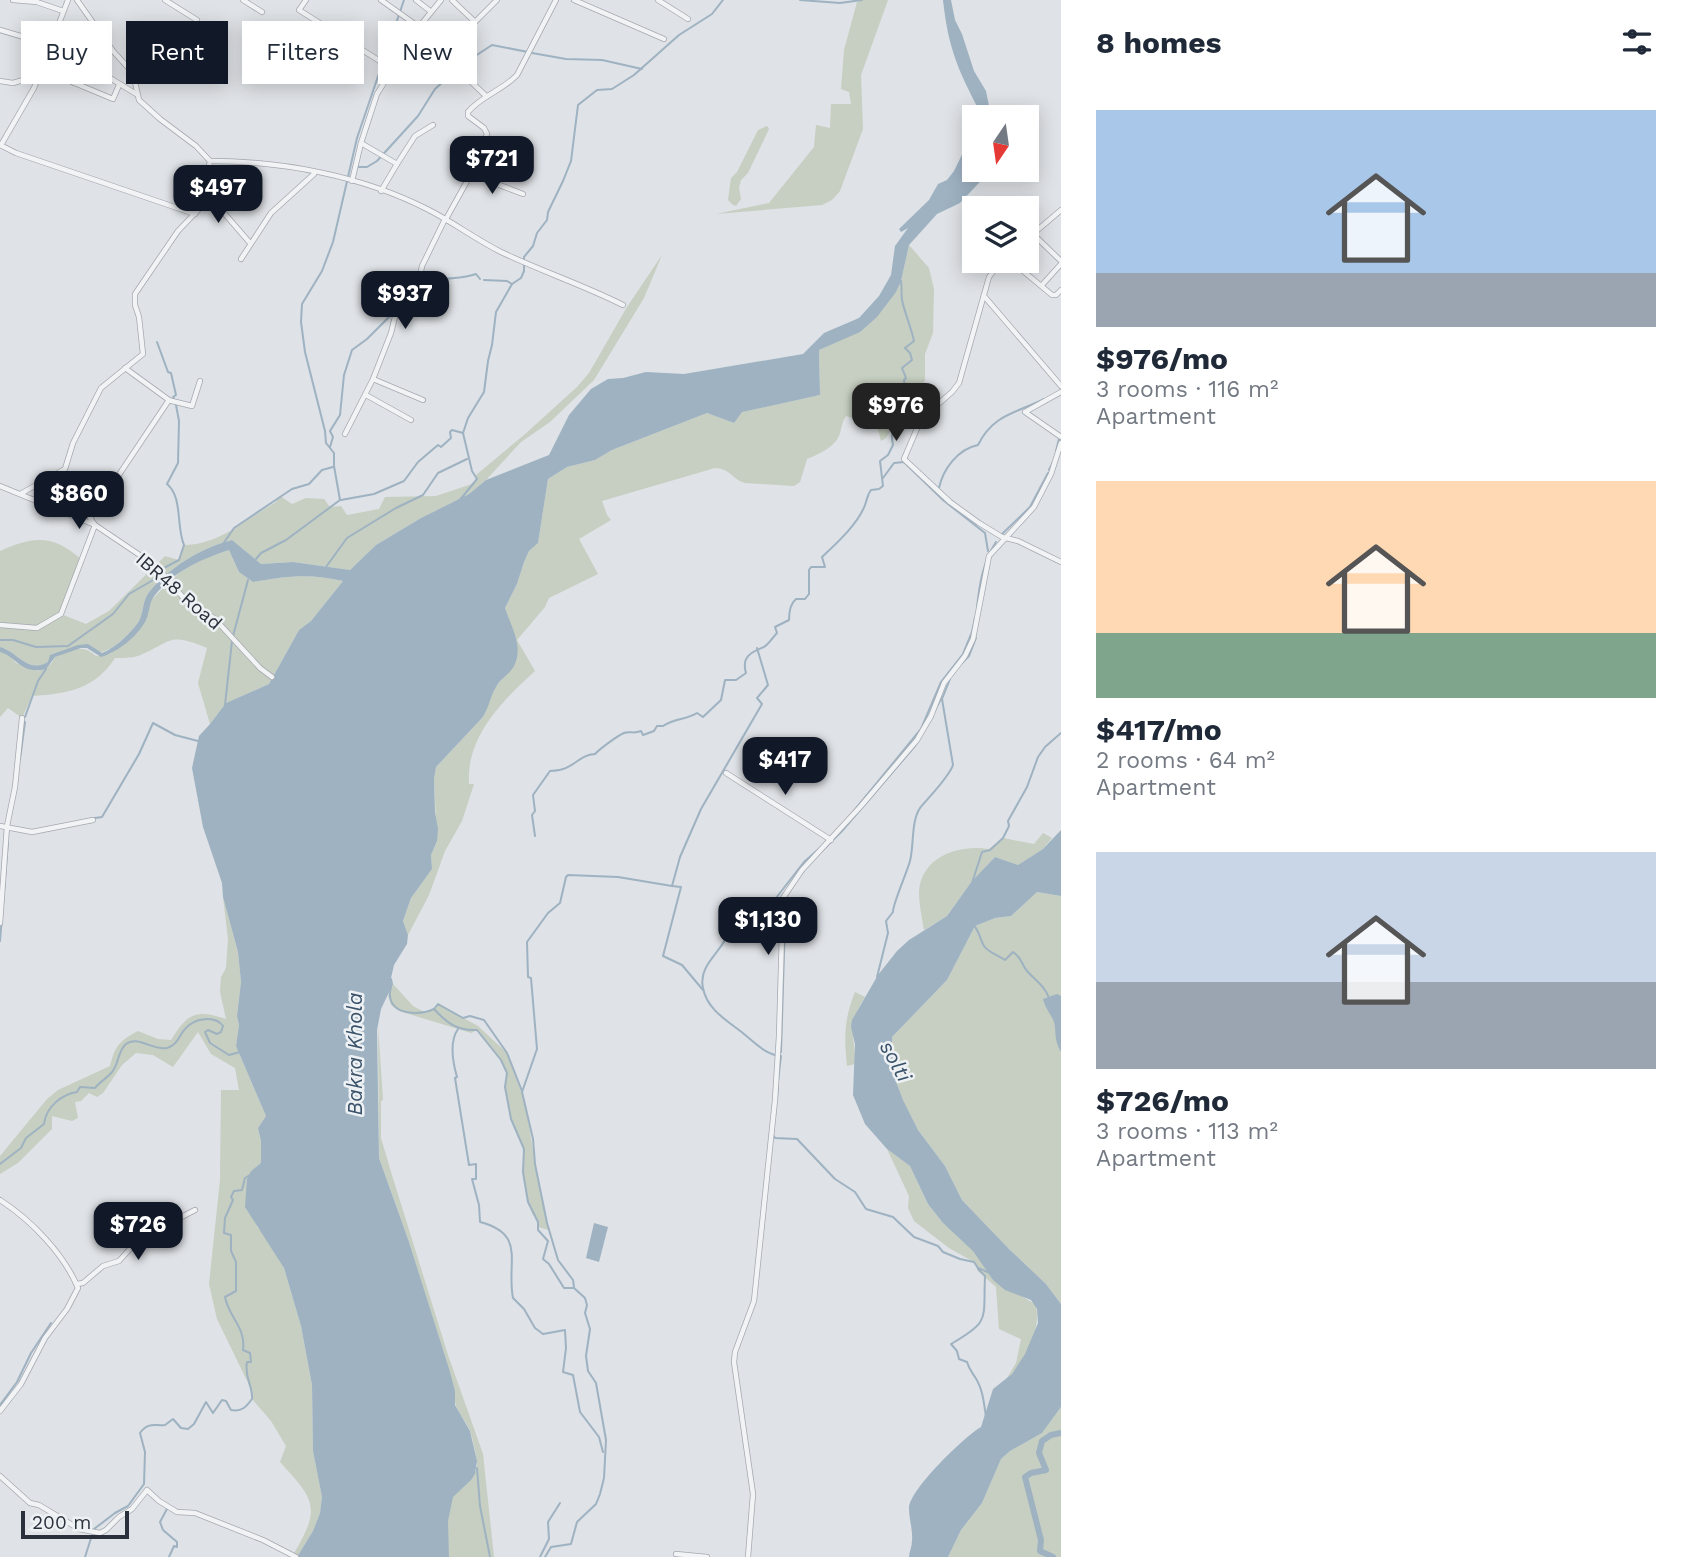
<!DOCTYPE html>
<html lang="en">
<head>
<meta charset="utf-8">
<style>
  body { margin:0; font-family:"Work Sans",sans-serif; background:#f6f6f7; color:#1f2937; height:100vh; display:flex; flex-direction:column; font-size:26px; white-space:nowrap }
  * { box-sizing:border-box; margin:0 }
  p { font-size:23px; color:#747a83 }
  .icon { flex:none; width:38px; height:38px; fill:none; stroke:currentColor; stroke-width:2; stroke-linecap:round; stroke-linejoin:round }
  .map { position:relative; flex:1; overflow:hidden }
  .side { display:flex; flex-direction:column; background:#fff; width:630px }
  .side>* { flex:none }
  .top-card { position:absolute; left:21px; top:21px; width:665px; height:63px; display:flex; gap:14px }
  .needle { width:46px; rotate:193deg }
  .controls { position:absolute; left:962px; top:105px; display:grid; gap:14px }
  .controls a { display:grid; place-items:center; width:77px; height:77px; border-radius:0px; background:#fff; box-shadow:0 4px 18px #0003; font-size:35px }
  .scale { position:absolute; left:21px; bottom:18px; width:108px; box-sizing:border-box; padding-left:7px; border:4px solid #2a313c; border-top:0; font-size:19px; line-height:24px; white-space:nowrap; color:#2a313c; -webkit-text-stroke:5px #eef1f4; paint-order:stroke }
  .price { position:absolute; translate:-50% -60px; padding:0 16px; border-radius:14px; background:#111827; color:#fff; font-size:23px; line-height:46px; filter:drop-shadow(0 2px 4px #0008) }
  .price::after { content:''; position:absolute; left:50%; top:42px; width:21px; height:16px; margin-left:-10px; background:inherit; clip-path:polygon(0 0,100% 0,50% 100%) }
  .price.current { background:#222; color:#fff }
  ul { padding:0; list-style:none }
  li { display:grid; align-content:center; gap:14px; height:371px; padding:0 35px }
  li span { display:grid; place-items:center; height:217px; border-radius:0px; color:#555 }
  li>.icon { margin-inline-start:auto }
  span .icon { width:126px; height:126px; fill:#fffc; stroke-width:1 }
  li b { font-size:30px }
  h2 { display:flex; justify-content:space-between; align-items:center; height:84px; padding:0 35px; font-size:30px }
  .chip { padding:0 24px; border-radius:0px; background:#fff; box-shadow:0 4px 18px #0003; font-size:24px; line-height:63px }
  .chip.current { background:#111827; color:#fff }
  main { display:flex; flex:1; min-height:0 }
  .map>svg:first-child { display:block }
  .green { fill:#c6cfc1 }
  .water { fill:#9eb2c2 }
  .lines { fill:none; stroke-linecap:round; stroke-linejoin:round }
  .stream { stroke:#9eb2c2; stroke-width:2 }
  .river { stroke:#9eb2c2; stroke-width:6 }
  .minor-casing { stroke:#a5a9b0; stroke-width:6 }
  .minor { stroke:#f1f3f5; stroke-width:4.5 }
  .labels { text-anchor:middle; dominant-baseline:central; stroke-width:5; stroke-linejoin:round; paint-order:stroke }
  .street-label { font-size:19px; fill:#2a313c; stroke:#eef1f4 }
  .water-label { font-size:21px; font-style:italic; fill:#39526a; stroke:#eef1f4 }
</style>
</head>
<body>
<main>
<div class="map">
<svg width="1061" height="1557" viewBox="0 0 1061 1557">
  <rect width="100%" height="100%" fill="#dfe2e6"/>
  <g class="green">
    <polygon points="862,0 888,0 861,75 863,129 840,191 832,200 822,205 716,214 769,203 814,147 816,125 830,128 831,104 851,104 849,92 841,89 844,50 857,2"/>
    <polygon points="767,126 769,129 748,173 741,180 739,188 741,199 736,206 733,205 728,200 731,178 737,172 758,130"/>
    <path d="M909,245L929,268L934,289L933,333L925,354V381L907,400L886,438L881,441L878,429L868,423L846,416C842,422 842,426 840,433C836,447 819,454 807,459L800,482L794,486L745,483C733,480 730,468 715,468L602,501L607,515L611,520L579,539L598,574L549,598L545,607L517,640L535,671C502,701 466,737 469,784H474L462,821L445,851L429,895L408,935L403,921L411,898L432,869L431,855L437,841L434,779L436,767L482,718L496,686L513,667L516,660L517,651L505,608L517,584L524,562L529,551L538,543L548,479L567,467L595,460L612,450L707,413L734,423L741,412L820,395L819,350L832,344L901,281Z"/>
    <path d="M662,255L644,298L594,380L550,422L521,442L486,480L469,494L421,518L376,545L350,570L293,562L261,564L232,540C201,548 170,567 150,591C142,600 144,612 139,621C132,632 110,654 97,652L88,644L50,655L49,662C28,674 18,652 0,647V551C33,536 53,534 81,559L61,614L86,624L109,611L165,556L179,560L184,545C220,545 246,519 276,502L280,496L292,504L306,498L324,499L330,507L341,506L347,515L379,509L385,497L436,496L475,483L477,479L476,475L524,435L577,387L589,373L627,307Z"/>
    <path d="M229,550L239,572L253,582C285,576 311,573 343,581L311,621L299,630L269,684L226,703L210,724L198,683L207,648C166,631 172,643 138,656C131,658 122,658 115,658C95,689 67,694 32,696L22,718L8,708L0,717V652L8,654L16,663L38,671L51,664L55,657C72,651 81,643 96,656L110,654L145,621L152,599L179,573L201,560Z"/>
    <path d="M1043,833L1052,838L1043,849L1018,865L995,857L972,881L947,916L924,930C922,918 919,904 919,892C921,856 960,844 989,849L1003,838L1034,844Z"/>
    <polygon points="1037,892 1061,896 1061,1304 1046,1284 1009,1249 962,1200 945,1166 918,1130 903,1101 893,1074 892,1037 947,980 975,926 995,918 1011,916"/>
    <path d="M223,897L238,952L241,982L237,1016L239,1025L236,1046L266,1116L258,1128L261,1141V1163L251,1171L257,1227L265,1235L284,1268L301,1326L312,1385L313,1451L322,1497L320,1513L313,1531L297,1557L293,1555C321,1508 316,1501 280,1462L286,1446L271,1421L252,1399L251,1389L217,1319L209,1284L220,1180L221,1090H239L235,1068L211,1054L198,1032L173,1067L153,1055L136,1053L122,1065L103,1093L97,1097L89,1093L81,1101L75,1102L78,1118L72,1121L52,1116V1129L18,1163L0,1174V1156L47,1099L58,1090L110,1066C115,1046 119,1041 138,1031L158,1039L171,1040C188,1013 195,1009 226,1019L220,992L221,977L226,968L228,939Z"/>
    <polygon points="393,984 413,1006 426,1013 434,1009 438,1004 478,1026 507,1053 526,1105 535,1164 549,1230 538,1227 536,1216 533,1215 528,1202 523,1172 524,1148 511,1119 505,1087 507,1073 501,1060 477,1030 471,1033 399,1011 391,1005 388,996"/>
    <path d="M855,992L865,997C846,1026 855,1032 855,1064L847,1066C844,1036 844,1020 855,992Z"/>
    <path d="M378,1025L383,1100L381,1101V1138L391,1172L448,1355L483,1454L494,1557H449C448,1539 444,1514 452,1497C460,1484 477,1482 477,1463C476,1455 473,1439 470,1431C464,1416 452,1409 455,1391L409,1242L379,1158Z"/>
    <path d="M887,1149L910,1166L928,1204L943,1223L974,1251L993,1280L1035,1304C1044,1329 1021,1365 1004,1383L1016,1363L1021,1339L999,1329L996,1287L978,1271L974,1262L949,1248L914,1221L908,1208L909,1196Z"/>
    <polygon points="1061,1407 1061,1557 948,1557 961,1530 982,1503 1001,1459 1010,1451 1042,1433"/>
  </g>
  <g class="water">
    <path d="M943,0H951L955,20L962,34L974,71L986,91L989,106L998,109L1002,117H978V108C957,68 948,46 943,0Z"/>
    <path d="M975,128V170H991L960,203L937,214L909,245L901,281L896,292L877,317L860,332L819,350L820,395L742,412L734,423L707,413L612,450L595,460L567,467L548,479L538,543L529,551L524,562L517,584L505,608C511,627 524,646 514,666C509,675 500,679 496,687C490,697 489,708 482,718L436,767L434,779L435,812L438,829L437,841L431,855L432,869L411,898L403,921L408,935L407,944L394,965L391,978L393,984L381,1009L377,1030L379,1158L409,1242L450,1372L455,1391V1405L470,1431L477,1461L475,1474L471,1480L453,1497L448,1521L449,1557H297L313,1531L320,1513L322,1497L313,1451L312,1385L301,1326L284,1268L245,1207L247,1179L251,1171L261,1163V1141L258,1128L266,1116L236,1046L239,1025L237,1016L241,982L238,952L223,897L222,883L203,827L192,768L199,736L210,724L226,703L269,684L299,630L311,621L343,581C311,573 285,576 253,582L239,572L229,550C202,559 174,571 155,595C149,602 150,611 146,620C138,636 118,652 101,657L87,648H81L55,657L46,669C20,675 18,657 0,652V647C18,652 28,674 48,662L50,655L78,645L88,644L102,653C114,649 132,632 139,621C144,612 142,600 150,591C170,567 201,548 232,540L261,564L293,562L350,570L376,545L421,518L469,494L486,480L549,455L569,415L591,389L608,379L623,378L646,372L684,374L803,354L824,333L859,318L879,296L891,275L895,246L908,228L901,232L899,229L929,200L938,184L947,180L954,171Z"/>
    <path d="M1061,830V896L1037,892L1011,916L995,918L975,926L947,980L892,1037L893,1074L903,1100L918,1130L945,1166L962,1200L1009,1249L1046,1284L1061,1304V1407L1042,1433L1010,1451L1001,1459L982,1503L961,1530L948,1557H909C909,1552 912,1547 912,1541C913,1530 909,1519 909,1508C910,1489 964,1437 981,1427L993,1389L1012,1374L1025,1354L1038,1323L1037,1309L1031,1300L1005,1290L993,1280L973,1251L943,1223L928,1204L910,1166L887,1149L865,1124L853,1095L855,1044L851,1027L852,1020L878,975L897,951L909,940L947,916L972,881L995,857L1018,865L1043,849Z"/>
    <path d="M1057,994L1061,996V1052C1053,1037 1057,1034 1054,1022C1051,1014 1045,1008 1043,999Z"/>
    <polygon points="594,1223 608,1227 599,1262 586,1258"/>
  </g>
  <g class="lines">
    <g class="stream">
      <polyline points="800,0 840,3 862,0"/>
      <polyline points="532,53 566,59 602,60 642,69"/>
      <polyline points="358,167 367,167 377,161 418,116 435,89 463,64 492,45 528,52"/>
      <polyline points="484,280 507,281 512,284"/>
      <path d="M419,288C435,275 457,281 476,274L480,279"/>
      <polyline points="157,342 168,372 171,373 176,395 173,397 174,399"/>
      <polyline points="330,447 333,437 330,431 340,415 344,375 352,350 367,339 400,306"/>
      <polyline points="1056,451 1059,439"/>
      <polyline points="1049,470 1053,462"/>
      <polyline points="883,478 894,463 904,462 943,500 985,533 988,551"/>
      <path d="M939,488C943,469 958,449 978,445C993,414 1017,413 1044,399"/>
      <polyline points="341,500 374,494 404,481 418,462 438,445 441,447 451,438 450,432 452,430 463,433"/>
      <polyline points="459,501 477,479 472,471 463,433 468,418 484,392 488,361 492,345 496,312 512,284 521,278 524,271 524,257 533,246 537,233 547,220 548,212 563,181 571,161 578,105 597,90 612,89 634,75 679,35 712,14 723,0"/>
      <polyline points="1001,535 1030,507 1048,473"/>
      <polyline points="223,544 234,528 292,489 309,484 322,470 333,467"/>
      <polyline points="256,559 261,553 286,540 340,500 334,466 334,453 326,443 325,431 305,352 301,322 302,304 322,271 333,242 357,138 404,0"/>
      <polyline points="326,567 347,538 396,508 423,495 438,473 467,459"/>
      <path d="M162,569L179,560L184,545C176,527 183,497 167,484L178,463L179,421L176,405"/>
      <path d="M977,609C979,585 983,562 996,542"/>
      <polyline points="233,636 248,580"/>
      <polyline points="0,640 13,640 36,647 68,646 113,614 129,594 160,576"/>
      <polyline points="962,663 969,656 976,638"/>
      <polyline points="225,705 232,641"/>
      <polyline points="25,717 38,681 46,669"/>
      <polyline points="20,759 25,722"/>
      <polyline points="853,812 921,729 941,682 963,654 972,632 975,618"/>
      <polyline points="95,818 102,817 139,754 153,723 175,735 198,741"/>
      <path d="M535,836L532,815L535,811L533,795L550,771C574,771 577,755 595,754C601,748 617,736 624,733C630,731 634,734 641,731L643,735L654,731L657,726H663C674,718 686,720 697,713L703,717L721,700L725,680H736L746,673C741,656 752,652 764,647C769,644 773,637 777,633L775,627L789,620C789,614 790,604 796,599H805L809,594V570L811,567H825L822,557C836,544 858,524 865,505C867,500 867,495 871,490L879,489L883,486L880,461L888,455L893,445C888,425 903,408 909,390L905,387L904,380L906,378L902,368L912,360L910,353L905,348L914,341C911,327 905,314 902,300C901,293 902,287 901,281"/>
      <polyline points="822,851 842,831 915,746 941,699"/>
      <polyline points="972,883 982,852 990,850 1003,838 1009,826 1008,821 1027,787 1038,757 1045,747 1061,733"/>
      <path d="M973,924C980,932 980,940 984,946C989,953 998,955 1005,960L1013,952C1023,959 1021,964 1027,971C1035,980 1044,985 1049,998"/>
      <polyline points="0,941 8,841"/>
      <path d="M877,977L888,933L886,921L893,912C892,906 907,872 910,861C914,846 911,821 920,808C929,797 949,777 953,765L942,699L950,679"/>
      <path d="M391,979C393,986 389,989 390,996C392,1016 421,1015 434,1009C447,1023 457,1031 477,1030L501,1060L507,1073L505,1087L511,1119L524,1149L523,1172L528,1202L538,1222V1230L548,1241L543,1259L549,1264L564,1288H574L585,1298L587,1305L585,1313L590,1329L586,1356L588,1371L596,1383L606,1440L604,1478L600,1494L596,1504L577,1522L571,1544L551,1547L545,1557"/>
      <polyline points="703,990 682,965 663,956 681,887 672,886 680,857 701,809 762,704 757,698 768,685 757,648"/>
      <polyline points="434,1009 438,1004 463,1018 470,1016 484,1020 507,1053 522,1091"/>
      <path d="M458,1029C449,1042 453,1063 457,1077L455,1078L469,1165L476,1164V1179H472L479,1205L480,1222C527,1234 506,1263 513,1298L524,1309L535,1328L543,1334L565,1330L566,1348L563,1372L573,1375L580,1412L599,1437L603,1452"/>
      <polyline points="781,1052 785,920"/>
      <path d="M778,1081L781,1056C766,1055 755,1043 744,1034C728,1021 707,1010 703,988C698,966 720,953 727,936C730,927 733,914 740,908C750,899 763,898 776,898L804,862L821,847"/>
      <polyline points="777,1098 778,1086"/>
      <polyline points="773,1135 775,1138 797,1139 835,1179 855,1192 866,1209 893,1217 914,1237 938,1246 943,1252 960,1259 974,1262 978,1268 990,1273"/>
      <path d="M0,1164L21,1148L26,1138L44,1124C46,1107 62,1094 77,1092L80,1087L95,1088C100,1081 110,1077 114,1069C119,1061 118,1051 126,1044C137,1035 153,1051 167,1048C178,1045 179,1035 185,1029C194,1018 215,1015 223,1026L221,1032L217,1034L208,1030L205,1032L210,1043L229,1055L240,1052"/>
      <path d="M978,1269L985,1276C983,1320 991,1321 951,1344L957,1351L959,1359L967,1362C969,1369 971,1371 975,1377C983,1389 984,1404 986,1417"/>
      <polyline points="574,1287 573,1280 558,1260 547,1223 535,1164 533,1139 522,1092 537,1049 531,978 528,977 527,942 548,913 560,903 566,877 568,875 618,877 672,886"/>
      <polyline points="0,1405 17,1382 31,1353 51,1323"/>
      <polyline points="477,1468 480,1506 490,1557"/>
      <polyline points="168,1507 160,1522 163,1530 177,1542 177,1547 174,1546 169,1557"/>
      <path d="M94,1529L115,1513L128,1506L144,1484L145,1452L140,1433C148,1422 154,1426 165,1425L173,1419L181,1428L188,1429L194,1424L206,1402L213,1413L222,1400L226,1401L231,1410C242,1412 246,1407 252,1399C253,1385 244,1378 247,1362H251L250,1353L243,1350C246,1327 229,1318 225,1297L236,1291V1262L231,1251V1235L224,1233L225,1218L233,1200L231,1197L234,1191L242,1190L245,1178L250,1175"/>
      <polyline points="85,1557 92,1535"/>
      <polyline points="540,1557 549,1539 548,1522 560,1503"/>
    </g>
    <polyline class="river" points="1053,1557 1040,1551 1041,1540 1025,1477 1031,1473 1046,1470 1039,1453 1042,1441 1051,1435 1061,1433"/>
    <g class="minor-casing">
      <g id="minor">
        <polyline points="13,0 37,2 63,11"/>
        <polyline points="165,0 197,20"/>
        <polyline points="243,0 262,12"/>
        <polyline points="306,0 299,10 383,63 392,66"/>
        <polyline points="381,0 419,27"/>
        <polyline points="416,0 430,11"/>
        <polyline points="452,0 475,22 497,0"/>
        <polyline points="574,0 664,39"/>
        <polyline points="658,0 688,19"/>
        <polyline points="0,30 44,43 51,41"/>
        <polyline points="412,37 445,57 486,96"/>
        <polyline points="82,61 138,95"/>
        <polyline points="41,69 113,99 119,85"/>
        <polyline points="0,81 13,83 30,78 37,81"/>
        <polyline points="74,83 86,51"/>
        <polyline points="361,143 397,164 415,136 433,125"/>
        <polyline points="0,145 16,153 195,214"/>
        <polyline points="1,145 34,88 68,0"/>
        <path d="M210,161C283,161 362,176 427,209C453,222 475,239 501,252C541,271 583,285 623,305"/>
        <polyline points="471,174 523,194"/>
        <polyline points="352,181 361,143 377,94 419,27 441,0"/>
        <polyline points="205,191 250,243"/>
        <polyline points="381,191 397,164"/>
        <path d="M446,219L471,174L487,134L484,128L468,116V112C481,96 503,90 517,75L556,0"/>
        <polyline points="1034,235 1061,261"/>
        <polyline points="1027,239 1061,210"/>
        <polyline points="241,259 271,213 314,174"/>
        <polyline points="1001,261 989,277 959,383 952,392 921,419 904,459 950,502 979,523 1002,537 1018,541 1061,562"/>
        <polyline points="1011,261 1052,295 1056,295 1061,290"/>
        <polyline points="1042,285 1061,264"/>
        <polyline points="984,296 1061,386"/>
        <polyline points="373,379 423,400"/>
        <polyline points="1061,392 1025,412 1061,437"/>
        <polyline points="366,395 411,420"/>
        <polyline points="168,400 192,406 200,381"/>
        <polyline points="345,434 373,379 391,333 395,317 418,286 422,266 445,219"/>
        <polyline points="0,486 95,525 156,566 188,603 214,618 260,668 272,677"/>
        <polyline points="22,493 65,469 73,443 101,388 143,354 139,317 135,305 135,294 178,231 201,207 210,161 196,146 160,119 139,100 133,73 113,51 77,0"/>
        <polyline points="0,625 37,628 61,614 95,525 90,518 169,400 125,368"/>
        <polyline points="726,773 831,840"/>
        <polyline points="0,826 32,832 93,820"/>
        <polyline points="0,923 7,826 15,787 22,718"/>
        <path d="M0,1200C31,1220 64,1254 78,1288L67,1309L45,1338L21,1384L0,1411"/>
        <polyline points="77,1284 83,1283 103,1266 119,1261 139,1239 195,1210"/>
        <polyline points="0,1476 30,1503 39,1505 79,1529 100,1533 106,1530 119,1517 132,1509 147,1490 159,1501 177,1512 195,1513 263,1540 296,1557"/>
        <polyline points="676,1554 707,1557"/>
        <polyline points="748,1557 753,1494 734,1362 735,1352 754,1301 775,1100 779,1036 783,898 802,870 861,806 917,740 931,716 944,683 965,656 973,639 989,556 1034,507 1051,474 1061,443"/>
      </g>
    </g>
    <use href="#minor" class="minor"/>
  </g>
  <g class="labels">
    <g class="street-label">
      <text transform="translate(179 591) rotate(41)">IBR48 Road</text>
    </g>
    <g class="water-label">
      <text transform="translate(354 1054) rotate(-90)">Bakra Khola</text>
      <text transform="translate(896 1061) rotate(61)">solti</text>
    </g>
  </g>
</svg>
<div class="controls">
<a><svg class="needle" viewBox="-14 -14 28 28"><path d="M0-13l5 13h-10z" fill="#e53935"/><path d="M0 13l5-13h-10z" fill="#747a83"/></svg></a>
<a><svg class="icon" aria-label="layers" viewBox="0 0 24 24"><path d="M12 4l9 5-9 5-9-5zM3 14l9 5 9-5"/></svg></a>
</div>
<div class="scale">200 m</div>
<b class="price" style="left:492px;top:196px">$721</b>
<b class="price" style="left:218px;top:225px">$497</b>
<b class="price" style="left:405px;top:331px">$937</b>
<b class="price current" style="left:896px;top:443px">$976</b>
<b class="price" style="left:79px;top:531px">$860</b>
<b class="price" style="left:785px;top:797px">$417</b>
<b class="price" style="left:768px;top:957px">$1,130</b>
<b class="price" style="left:138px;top:1262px">$726</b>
<div class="top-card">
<a class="chip">Buy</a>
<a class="chip current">Rent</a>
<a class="chip">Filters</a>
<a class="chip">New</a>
</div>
</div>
<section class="side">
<h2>8 homes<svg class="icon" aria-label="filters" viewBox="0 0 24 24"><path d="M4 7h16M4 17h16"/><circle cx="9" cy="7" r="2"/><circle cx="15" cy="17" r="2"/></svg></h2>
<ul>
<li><span style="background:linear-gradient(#a9c7e8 75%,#9aa5b1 0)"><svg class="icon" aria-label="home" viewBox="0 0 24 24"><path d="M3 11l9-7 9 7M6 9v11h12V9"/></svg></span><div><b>$976/mo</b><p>3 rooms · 116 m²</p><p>Apartment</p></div></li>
<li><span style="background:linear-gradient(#ffd9b3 70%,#7fa58c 0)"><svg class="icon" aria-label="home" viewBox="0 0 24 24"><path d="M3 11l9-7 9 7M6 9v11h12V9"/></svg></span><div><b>$417/mo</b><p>2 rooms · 64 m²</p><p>Apartment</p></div></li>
<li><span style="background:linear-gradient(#c9d6e8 60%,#9aa5b1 0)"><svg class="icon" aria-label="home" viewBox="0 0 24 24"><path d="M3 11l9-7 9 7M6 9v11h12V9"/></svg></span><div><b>$726/mo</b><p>3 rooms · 113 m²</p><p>Apartment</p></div></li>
</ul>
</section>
</main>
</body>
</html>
